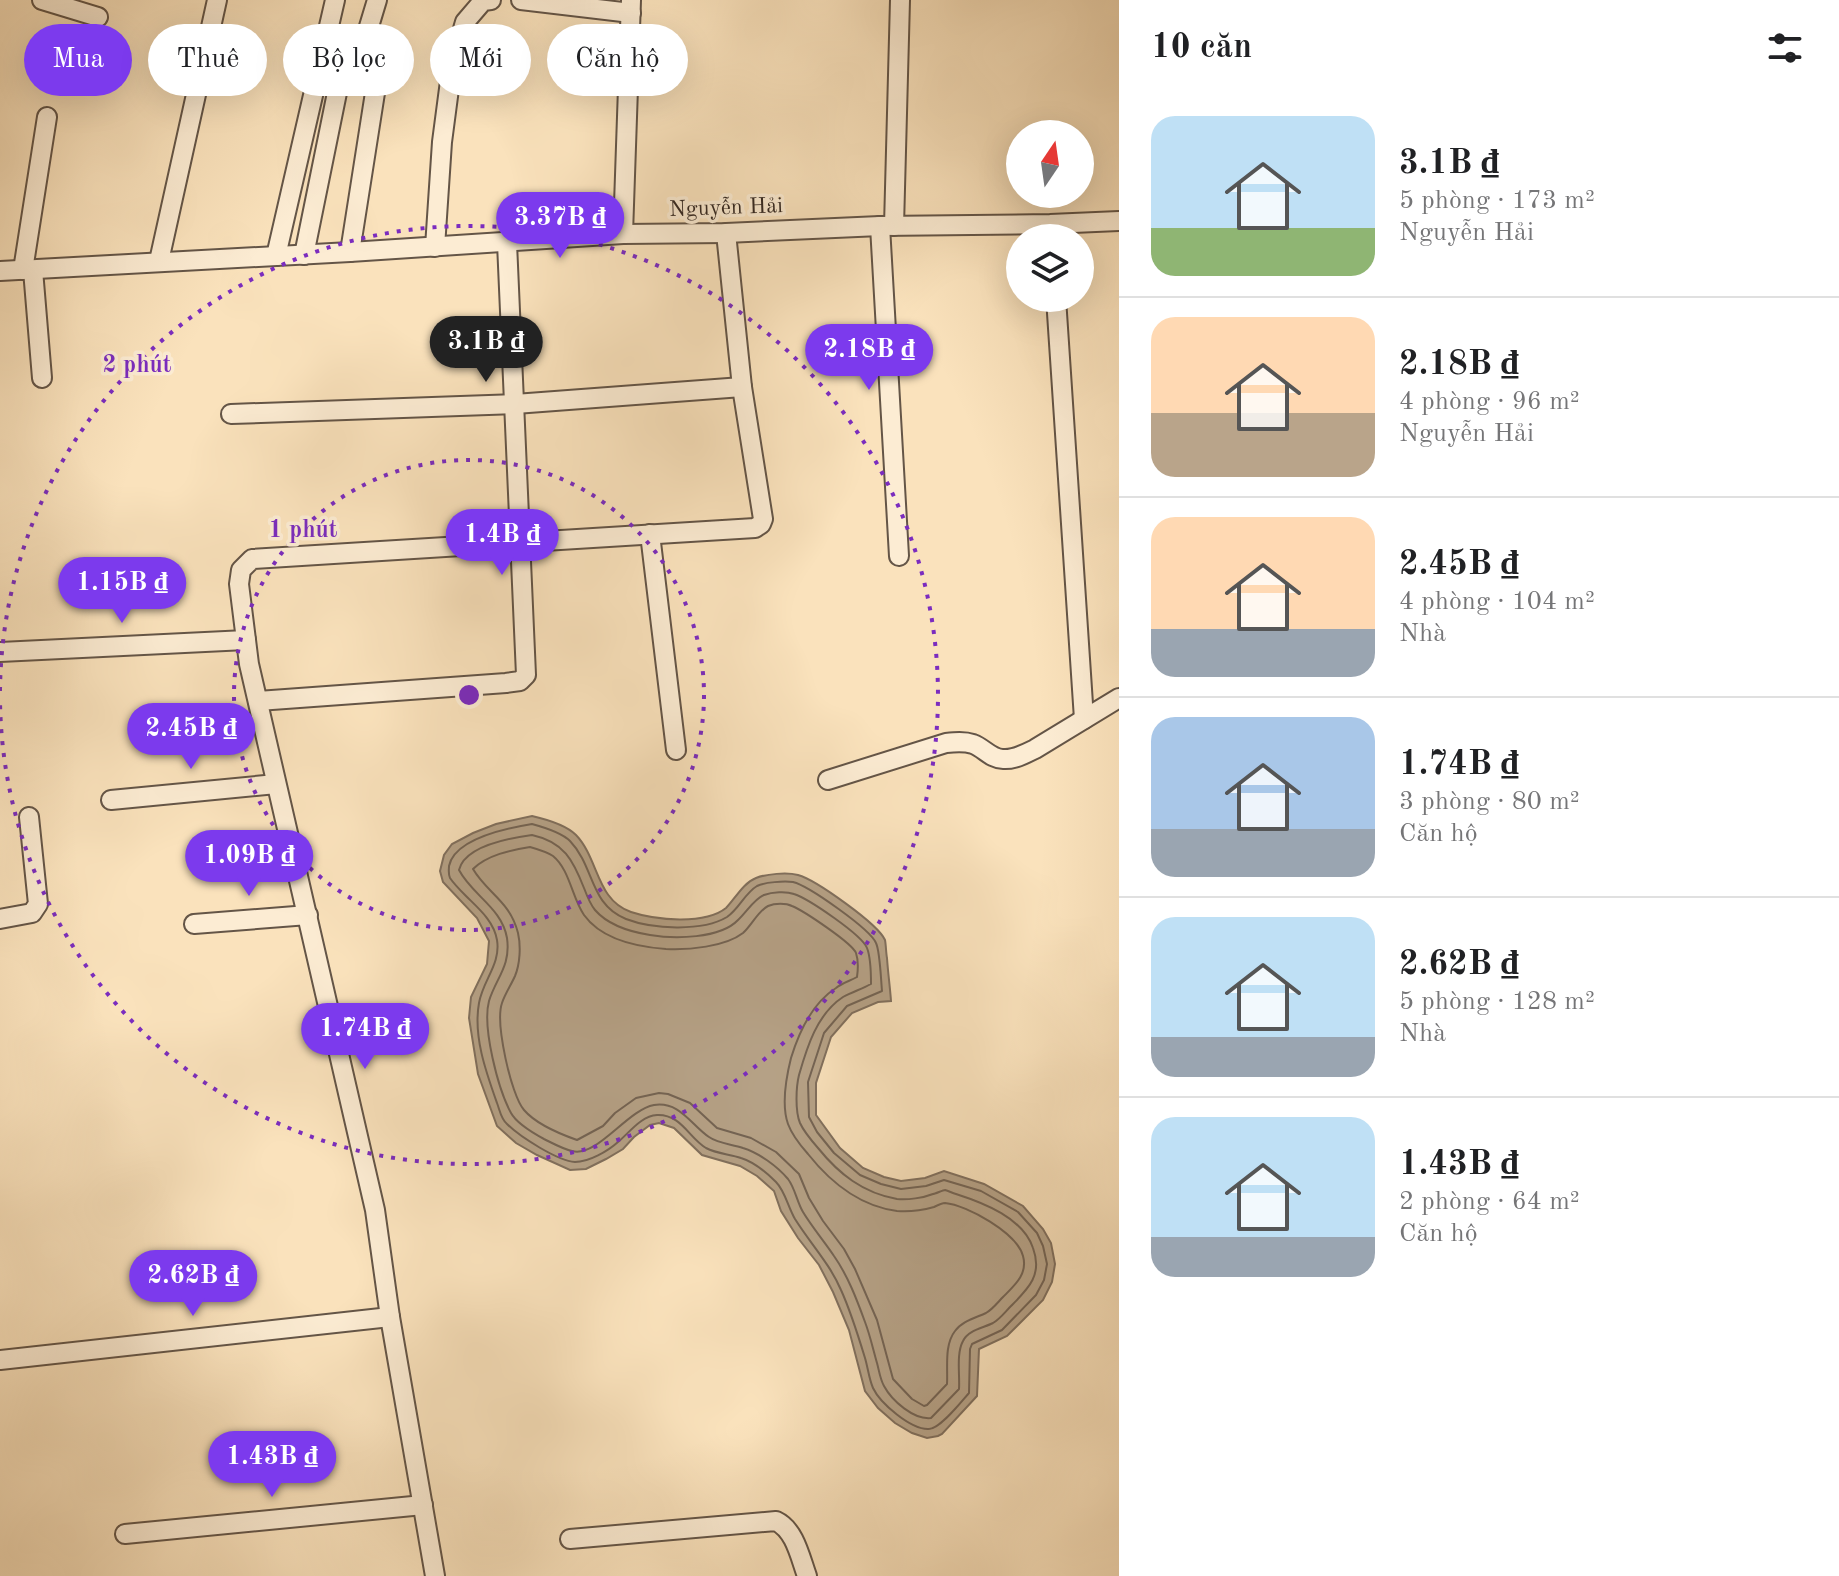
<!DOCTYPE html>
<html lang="vi">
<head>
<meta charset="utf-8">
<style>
  body { margin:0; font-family:"Old Standard TT",serif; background:#f2f2f2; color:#202124; height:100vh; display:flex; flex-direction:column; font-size:30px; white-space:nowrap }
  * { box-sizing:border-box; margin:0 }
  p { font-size:26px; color:#757577 }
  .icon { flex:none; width:44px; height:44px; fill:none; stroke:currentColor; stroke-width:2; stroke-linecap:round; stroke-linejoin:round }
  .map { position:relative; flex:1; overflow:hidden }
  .sheet { display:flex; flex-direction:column; background:#fff; width:720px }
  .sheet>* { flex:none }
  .hud { position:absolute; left:24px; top:24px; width:760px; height:72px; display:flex; gap:16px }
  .needle { width:52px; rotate:13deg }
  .fabs { position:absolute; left:1006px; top:120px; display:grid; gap:16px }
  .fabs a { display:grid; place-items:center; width:88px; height:88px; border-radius:50%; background:#fff; box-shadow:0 8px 32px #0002; font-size:40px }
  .price { position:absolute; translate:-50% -68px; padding:0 18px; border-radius:28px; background:#7c3aed; color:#fff; font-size:26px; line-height:52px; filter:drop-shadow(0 2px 4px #0008) }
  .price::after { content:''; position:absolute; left:50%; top:48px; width:24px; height:18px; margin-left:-12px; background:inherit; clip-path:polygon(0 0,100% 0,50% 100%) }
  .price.selected { background:#222; color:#fff }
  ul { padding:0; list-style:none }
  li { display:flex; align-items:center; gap:24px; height:200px; padding:0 32px }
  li+li { border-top:2px solid #e0e0e0 }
  li span { display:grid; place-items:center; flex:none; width:224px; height:160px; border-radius:24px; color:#555 }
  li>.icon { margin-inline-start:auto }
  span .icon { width:96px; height:96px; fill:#fffc; stroke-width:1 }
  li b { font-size:34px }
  h2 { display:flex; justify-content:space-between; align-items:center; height:96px; padding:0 32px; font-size:34px }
  .pill { padding:0 28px; border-radius:36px; background:#fff; box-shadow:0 8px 32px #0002; font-size:28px; line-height:72px }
  .pill.selected { background:#7c3aed; color:#fff }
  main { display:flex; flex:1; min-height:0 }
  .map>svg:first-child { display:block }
  .water { fill:#b6a287; stroke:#81705e; stroke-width:2 }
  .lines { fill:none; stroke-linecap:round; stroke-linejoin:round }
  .shore { stroke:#746454; stroke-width:2 }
  .minor-casing { stroke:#645547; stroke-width:22 }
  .minor { stroke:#fcecd3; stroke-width:18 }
  .ring { fill:none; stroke:#7b2cbf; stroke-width:4; stroke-dasharray:4 8 }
  .labels { text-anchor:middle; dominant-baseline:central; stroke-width:7; stroke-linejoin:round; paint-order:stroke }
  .street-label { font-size:22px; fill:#322620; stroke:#fcecd3 }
  .centre { fill:#7b2cbf; stroke:#fcecd3; stroke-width:4 }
  .ring-label { font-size:24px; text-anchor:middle; font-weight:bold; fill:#7b2cbf; stroke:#fcecd3; stroke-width:7; stroke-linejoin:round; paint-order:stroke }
</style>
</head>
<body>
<main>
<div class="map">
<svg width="1119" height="1576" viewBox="0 0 1119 1576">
  <rect width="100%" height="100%" fill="#fae2bc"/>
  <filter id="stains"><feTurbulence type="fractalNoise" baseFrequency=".0025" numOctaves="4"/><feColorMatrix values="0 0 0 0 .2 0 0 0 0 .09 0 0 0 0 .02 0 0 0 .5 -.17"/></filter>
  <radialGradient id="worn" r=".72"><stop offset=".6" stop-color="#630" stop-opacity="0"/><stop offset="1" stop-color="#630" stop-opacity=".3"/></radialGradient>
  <path class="water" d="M532,816C545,819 566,825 576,835C599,859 596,900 631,912C655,920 705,925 726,908C735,899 743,883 756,878C766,874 787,872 798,875C816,880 878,924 885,940C886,945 886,953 887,958C888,973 890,987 891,1001L878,1002L852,1013L831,1037L816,1083V1115L840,1148L863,1168L884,1177L901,1181L925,1178L944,1171L984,1184L1023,1206L1043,1229L1051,1243L1055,1264L1052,1282L1043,1300L1007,1336L979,1349L977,1396L942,1434L938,1436L927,1438L912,1433L895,1423L878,1408L865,1391L849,1330L833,1292L819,1265L798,1238L781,1211L774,1191L757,1176L740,1166L702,1155L674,1128L659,1123L650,1125L634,1137L623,1149L606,1159L586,1169L570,1170L537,1155L516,1143L497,1126L478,1074L469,1018L471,997L487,964L489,941L477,918L443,882L440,871L444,855L452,844L473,833L496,824Z"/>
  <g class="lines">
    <g class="shore">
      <path d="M532,824C543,827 562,833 570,841C595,867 589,904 626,919C652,929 702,932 727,917C739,909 745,893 757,886C765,882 784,881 793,882C809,886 870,929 876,943C880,951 881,981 882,991L847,1006L824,1033L808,1082L809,1117L817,1132L834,1153L860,1175L881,1184L901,1189L926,1186L944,1180L981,1191L1018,1212L1037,1233L1043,1246L1047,1264L1044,1280L1036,1295L1002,1330L972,1344L970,1349L969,1393C961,1402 940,1429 929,1429C911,1430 880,1403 873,1388C869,1379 868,1368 865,1358C858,1335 851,1312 841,1290C830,1264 810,1243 795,1219C788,1207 785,1191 776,1182C766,1172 754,1162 741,1158C730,1154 717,1154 706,1148C689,1138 681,1114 657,1115C641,1116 630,1132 618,1142C608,1151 589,1162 575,1162C558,1161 520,1137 507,1124C501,1119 500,1111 497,1103C486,1072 473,1036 479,1003C483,980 501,964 497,940C494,921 478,908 466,896C461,891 454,884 450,878C448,873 449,870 449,866C455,838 508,828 532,824Z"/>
      <path d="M532,835C564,842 573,860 584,888C587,896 590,904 595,910C608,925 631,932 650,935C674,939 720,939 738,920C746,913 754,899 764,895C772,892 786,891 794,894C809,899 862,935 867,948C871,958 871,974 871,984C862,989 852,992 843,997C817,1014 807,1047 799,1075C796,1087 795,1111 800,1123C804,1132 811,1140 818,1148C839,1174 863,1193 897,1199C908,1200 923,1198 933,1194C935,1194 943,1190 945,1190C949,1191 952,1193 956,1194C984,1203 1023,1218 1033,1248C1043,1275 1028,1289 1011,1306C1005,1312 1000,1319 993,1323C983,1328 968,1330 963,1341C956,1354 960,1375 959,1389L931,1418C914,1420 892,1401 884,1386C880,1379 879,1370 877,1363C873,1349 870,1335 865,1322C857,1300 848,1276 834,1256C824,1241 812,1227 803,1212C797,1202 795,1188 788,1179C777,1166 759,1153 743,1148C732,1144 719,1144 709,1137C691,1125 680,1101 654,1105C627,1110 597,1158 572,1151C563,1149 552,1143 544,1139C533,1133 517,1124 511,1113C498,1089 482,1027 489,1001C496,978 511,966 507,938C502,908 472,895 459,870C465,846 510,838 532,835Z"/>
      <path d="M530,847C537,849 547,852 553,856C570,870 572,898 584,915C602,940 638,947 666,949C688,950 725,947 743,933C752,925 758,911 768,906C775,903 786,903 792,906C804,911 852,943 856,953C858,959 858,970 857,977C850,981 842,983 836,988C812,1003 799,1032 791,1058C786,1078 781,1104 788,1124C792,1135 800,1145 808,1154C831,1183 859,1206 897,1211C908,1212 923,1210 934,1207C936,1206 942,1203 945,1203C967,1205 1017,1233 1023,1256C1028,1274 1015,1285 1003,1297C998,1302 993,1309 986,1313C975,1318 962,1321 955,1331C944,1345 948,1368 947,1384L927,1405L924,1406L912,1399L893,1379L877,1320L855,1269L844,1249L823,1221L809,1198L799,1174L776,1152L751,1138L717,1128L690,1103L668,1094L659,1093L636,1098L615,1113L603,1126L577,1140C560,1134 536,1124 524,1110C511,1095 495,1023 502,1003C505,994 511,985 515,976C520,964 521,946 518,933C510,901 487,893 473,869C487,855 511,850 530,847Z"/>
    </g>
    <g class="minor-casing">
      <g id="minor">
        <polyline points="42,0 98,17"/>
        <polyline points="521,0 631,13"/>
        <polyline points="880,226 899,556"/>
        <polyline points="894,226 900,0"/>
        <polyline points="623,234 631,0"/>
        <polyline points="435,247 442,142 452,66 465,22 483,1 491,0"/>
        <polyline points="350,252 377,80"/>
        <polyline points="304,255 341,73 348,59 359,50 364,43 377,0"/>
        <polyline points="276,256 335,0"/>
        <polyline points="159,261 217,0"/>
        <polyline points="23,270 47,117"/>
        <polyline points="33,270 42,378"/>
        <polyline points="0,271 350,252 623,234 726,233 880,226 1050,224 1119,221"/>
        <polyline points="1056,298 1084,719"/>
        <polyline points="231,414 515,404 742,387"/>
        <polyline points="650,534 676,750"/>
        <polyline points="0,652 246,640"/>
        <polyline points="258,701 506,683 520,681 526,675 507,243"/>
        <path d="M828,780L946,743C955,742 964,741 973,744C984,748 991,759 1003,759C1014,760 1025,754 1035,749L1119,698"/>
        <polyline points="111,800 276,784"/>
        <polyline points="0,919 32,913 38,904 29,817"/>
        <polyline points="194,924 308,915"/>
        <polyline points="0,1360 390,1317"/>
        <polyline points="125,1534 423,1505"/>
        <path d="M570,1539L776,1521C795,1530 800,1557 807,1576"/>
        <polyline points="435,1576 390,1317 375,1210 249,664 239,584 241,570 252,559 755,528 761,524 763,519 742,387 726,233"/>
      </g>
    </g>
    <use href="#minor" class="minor"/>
  </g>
  <g class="ring">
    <circle cx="469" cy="695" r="235"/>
    <path d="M0 691A469 469 0 1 1 0 699"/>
  </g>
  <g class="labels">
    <g class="street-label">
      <text transform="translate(726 208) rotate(-2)">Nguyễn Hải</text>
    </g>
  </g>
  <circle cx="469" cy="695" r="12" class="centre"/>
  <g class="ring-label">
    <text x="137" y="372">2 phút</text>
    <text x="303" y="537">1 phút</text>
  </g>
  <rect width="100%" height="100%" filter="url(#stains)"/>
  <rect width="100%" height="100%" fill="url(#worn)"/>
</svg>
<div class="fabs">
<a><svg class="needle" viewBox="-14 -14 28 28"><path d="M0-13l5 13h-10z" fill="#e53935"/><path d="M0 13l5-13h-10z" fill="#757577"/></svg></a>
<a><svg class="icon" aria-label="layers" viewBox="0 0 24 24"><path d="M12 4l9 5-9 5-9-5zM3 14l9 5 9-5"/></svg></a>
</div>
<b class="price" style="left:560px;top:260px">3.37B ₫</b>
<b class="price selected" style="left:486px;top:384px">3.1B ₫</b>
<b class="price" style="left:869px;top:392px">2.18B ₫</b>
<b class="price" style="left:502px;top:577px">1.4B ₫</b>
<b class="price" style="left:122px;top:625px">1.15B ₫</b>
<b class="price" style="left:191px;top:771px">2.45B ₫</b>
<b class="price" style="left:249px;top:898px">1.09B ₫</b>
<b class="price" style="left:365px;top:1071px">1.74B ₫</b>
<b class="price" style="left:193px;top:1318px">2.62B ₫</b>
<b class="price" style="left:272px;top:1499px">1.43B ₫</b>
<div class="hud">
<a class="pill selected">Mua</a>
<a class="pill">Thuê</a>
<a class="pill">Bộ lọc</a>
<a class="pill">Mới</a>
<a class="pill">Căn hộ</a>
</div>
</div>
<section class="sheet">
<h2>10 căn<svg class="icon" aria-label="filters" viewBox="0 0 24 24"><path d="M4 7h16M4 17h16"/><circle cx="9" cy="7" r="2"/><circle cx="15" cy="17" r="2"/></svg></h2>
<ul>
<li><span style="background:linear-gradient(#bfe0f5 70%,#8fb573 0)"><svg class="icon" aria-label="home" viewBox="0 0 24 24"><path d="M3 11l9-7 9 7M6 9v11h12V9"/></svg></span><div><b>3.1B ₫</b><p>5 phòng · 173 m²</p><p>Nguyễn Hải</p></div></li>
<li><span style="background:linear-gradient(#ffd9b3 60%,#b9a48a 0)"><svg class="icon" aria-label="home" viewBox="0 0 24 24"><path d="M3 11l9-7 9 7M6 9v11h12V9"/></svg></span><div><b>2.18B ₫</b><p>4 phòng · 96 m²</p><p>Nguyễn Hải</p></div></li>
<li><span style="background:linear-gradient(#ffd9b3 70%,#9aa5b1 0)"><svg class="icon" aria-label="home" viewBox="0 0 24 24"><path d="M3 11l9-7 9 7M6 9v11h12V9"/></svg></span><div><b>2.45B ₫</b><p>4 phòng · 104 m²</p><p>Nhà</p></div></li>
<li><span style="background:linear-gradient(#a9c7e8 70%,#9aa5b1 0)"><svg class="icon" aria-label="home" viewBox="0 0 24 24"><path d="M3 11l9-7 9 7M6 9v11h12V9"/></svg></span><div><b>1.74B ₫</b><p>3 phòng · 80 m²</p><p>Căn hộ</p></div></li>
<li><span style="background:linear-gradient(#bfe0f5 75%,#9aa5b1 0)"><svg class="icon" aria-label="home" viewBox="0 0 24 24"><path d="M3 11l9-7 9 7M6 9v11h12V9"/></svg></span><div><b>2.62B ₫</b><p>5 phòng · 128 m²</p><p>Nhà</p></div></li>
<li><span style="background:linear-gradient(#bfe0f5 75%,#9aa5b1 0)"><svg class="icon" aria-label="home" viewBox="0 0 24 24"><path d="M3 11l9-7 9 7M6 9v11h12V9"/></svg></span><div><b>1.43B ₫</b><p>2 phòng · 64 m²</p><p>Căn hộ</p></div></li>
</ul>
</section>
</main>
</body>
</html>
